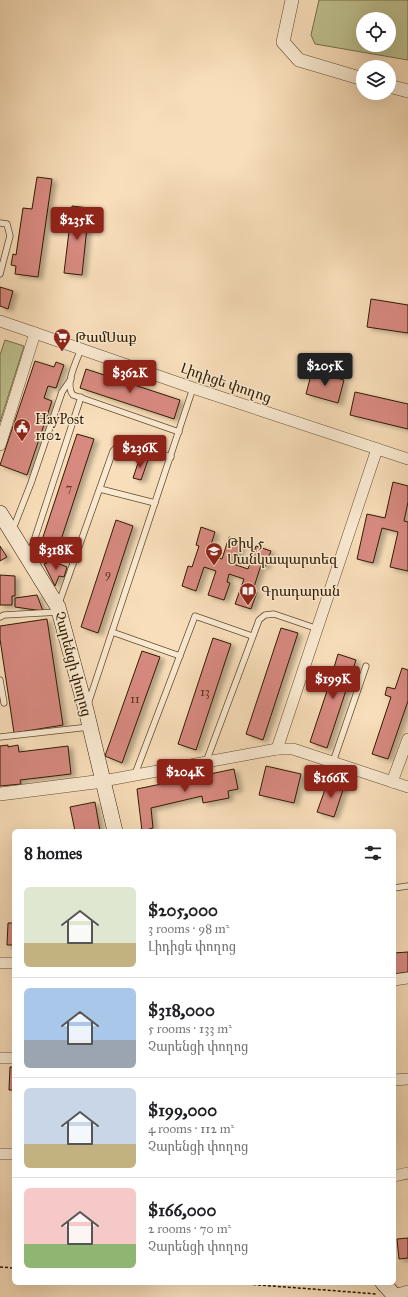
<!DOCTYPE html>
<html lang="en">
<head>
<meta charset="utf-8">
<style>
  body { margin:0; font-family:"IM FELL Great Primer","Noto Serif Armenian",serif; background:#f6f6f6; color:#202124; height:100vh; display:flex; flex-direction:column; font-size:15px; white-space:nowrap }
  * { box-sizing:border-box; margin:0 }
  p { font-size:13px; color:#757577 }
  .icon { flex:none; width:22px; height:22px; fill:none; stroke:currentColor; stroke-width:2; stroke-linecap:round; stroke-linejoin:round }
  .map { position:relative; flex:1; overflow:hidden }
  .sheet { position:absolute; left:12px; top:829px; width:384px; height:456px; display:flex; flex-direction:column; background:#fff; border-radius:6px; box-shadow:0 4px 16px #0002 }
  .sheet>* { flex:none }
  .fabs { position:absolute; left:356px; top:12px; display:grid; gap:8px }
  .fabs a { display:grid; place-items:center; width:40px; height:40px; border-radius:50%; background:#fff; box-shadow:0 4px 16px #0002; font-size:20px }
  .price { position:absolute; translate:-50% -34px; padding:0 9px; border-radius:4px; background:#8f2418; color:#fff; font-size:13px; line-height:26px; filter:drop-shadow(0 1px 2px #0008) }
  .price::after { content:''; position:absolute; left:50%; top:24px; width:12px; height:9px; margin-left:-6px; background:inherit; clip-path:polygon(0 0,100% 0,50% 100%) }
  .price.selected { background:#222; color:#fff }
  ul { padding:0; list-style:none }
  li { display:flex; align-items:center; gap:12px; height:100px; padding:0 12px }
  li+li { border-top:1px solid #e0e0e0 }
  li span { display:grid; place-items:center; flex:none; width:112px; height:80px; border-radius:6px; color:#555 }
  li>.icon { margin-inline-start:auto }
  span .icon { width:48px; height:48px; fill:#fffc; stroke-width:1 }
  li b { font-size:17px }
  h2 { display:flex; justify-content:space-between; align-items:center; height:48px; padding:0 12px; font-size:17px }
  .map>svg:first-child { display:block }
  .green { fill:#bec18f; stroke:#786e48; fill-rule:evenodd }
  .building { fill:#d88a81; stroke:#311c00; filter:url(#shadow) }
  .lines { fill:none; stroke-linecap:round; stroke-linejoin:round }
  .service-casing { stroke:#634c2e; stroke-width:7 }
  .minor-casing { stroke:#634c2e; stroke-width:12 }
  .tertiary-casing { stroke:#634c2e; stroke-width:14 }
  .secondary-casing { stroke:#311c00; stroke-width:16 }
  .path { stroke:#311c00; stroke-width:1.5; stroke-dasharray:3 2; stroke-linecap:butt }
  .service { stroke:#faead2; stroke-width:5.5 }
  .minor { stroke:#faead2; stroke-width:11 }
  .tertiary { stroke:#faead2; stroke-width:13 }
  .secondary { stroke:#faead2; stroke-width:15 }
  .labels { text-anchor:middle; dominant-baseline:central; stroke-width:3; stroke-linejoin:round; paint-order:stroke }
  .number-label { font-size:12px; fill:#5b3820 }
  .poi-label { font-size:14px; fill:#311c00; stroke:#faead2; text-anchor:start }
  .street-label { font-size:14px; fill:#311c00; stroke:#faead2 }
</style>
</head>
<body>
<div class="map">
<svg width="408" height="1297" viewBox="0 0 408 1297">
  <defs>
    <filter id="shadow"><feDropShadow dx="4.5" dy="2.5" stdDeviation="2" flood-color="#0004"/></filter>
  </defs>
  <rect width="100%" height="100%" fill="#f8deba"/>
  <filter id="stains"><feTurbulence type="fractalNoise" baseFrequency=".005" numOctaves="4"/><feColorMatrix values="0 0 0 0 .2 0 0 0 0 .09 0 0 0 0 .02 0 0 0 .5 -.17"/></filter>
  <radialGradient id="worn" r=".72"><stop offset=".6" stop-color="#630" stop-opacity="0"/><stop offset="1" stop-color="#630" stop-opacity=".3"/></radialGradient>
  <g class="green">
    <path d="M319,0H408V60L315,44L311,35ZM363,19H389V45H363Z"/>
    <polygon points="5,340 24,346 0,422 0,355"/>
  </g>
  <g class="building">
    <polygon points="37,177 52,179 38,277 15,274 16,266 11,265 13,254 16,255 23,208 32,209"/>
    <polygon points="72,206 89,208 82,275 64,273"/>
    <polygon points="0,287 13,291 8,309 0,306"/>
    <polygon points="371,299 408,305 408,333 367,327"/>
    <polygon points="35,361 54,367 56,362 64,365 56,388 48,386 44,398 52,401 27,475 0,465"/>
    <polygon points="86,369 180,400 174,419 80,388"/>
    <polygon points="312,371 344,380 338,403 306,394"/>
    <polygon points="355,392 408,404 408,429 350,415"/>
    <polygon points="77,434 94,439 59,546 42,540"/>
    <polygon points="140,457 148,460 141,480 133,478"/>
    <polygon points="393,482 408,486 408,502 404,521 408,522 408,571 390,567 398,532 382,528 373,563 357,559 367,514 385,518"/>
    <polygon points="116,520 133,526 98,633 81,627"/>
    <polygon points="201,527 215,532 208,554 222,559 229,537 243,541 237,557 235,557 233,564 248,569 256,546 271,551 265,567 261,565 253,590 257,592 251,609 235,604 244,579 229,574 227,582 230,583 224,600 208,595 216,571 204,567 196,591 182,586 188,566 192,567 199,546 196,545"/>
    <polygon points="0,546 7,557 0,561"/>
    <polygon points="52,561 67,567 64,577 59,576 55,586 44,564"/>
    <polygon points="0,575 15,576 15,596 12,596 12,605 0,605"/>
    <polygon points="37,595 43,611 15,607 15,598"/>
    <polygon points="47,619 63,725 14,733 0,639 0,626"/>
    <polygon points="281,628 298,633 263,740 246,734"/>
    <polygon points="213,638 231,644 196,750 178,744"/>
    <polygon points="142,651 160,657 122,763 105,756"/>
    <polygon points="338,654 356,660 327,748 310,742 331,679 324,676 326,669 333,671"/>
    <polygon points="402,668 408,670 408,701 388,759 372,754 391,697 385,695 387,687 395,689"/>
    <polygon points="8,745 8,747 18,745 19,752 68,746 71,774 20,780 21,784 0,786 0,746"/>
    <polygon points="266,766 301,774 294,803 259,795"/>
    <polygon points="234,769 238,789 228,791 229,798 203,803 202,796 151,808 153,828 142,831 137,789"/>
    <polygon points="328,781 344,787 334,817 317,812"/>
    <polygon points="95,802 100,831 75,831 70,807"/>
    <polygon points="8,923 14,923 14,945 7,945"/>
    <polygon points="408,952 408,972 394,974 394,953"/>
    <polygon points="10,1067 14,1067 14,1090 9,1090"/>
    <polygon points="408,1238 408,1258 399,1259 397,1239"/>
  </g>
  <g class="lines">
    <g class="service-casing">
      <g id="service">
        <polyline points="0,223 7,224 10,236 0,274"/>
        <path d="M81,349C77,360 64,385 73,395L179,432"/>
        <polyline points="100,489 155,503"/>
        <polyline points="13,529 31,483 62,392 71,379"/>
        <polyline points="29,556 81,397"/>
        <polyline points="59,603 113,451 121,442 171,457"/>
        <polyline points="0,617 4,615 59,612"/>
        <polyline points="112,632 180,656"/>
        <polyline points="0,680 4,703"/>
        <polyline points="88,704 193,388"/>
        <polyline points="0,737 89,727"/>
        <polyline points="206,762 259,620 265,615 274,614 318,629"/>
        <polyline points="333,762 366,666"/>
        <polyline points="135,774 195,616 252,636"/>
        <polyline points="394,888 408,886"/>
      </g>
    </g>
    <g class="minor-casing">
      <g id="minor">
        <polyline points="0,321 35,333 0,445"/>
        <polyline points="35,333 193,388 408,459"/>
        <polyline points="277,749 377,449"/>
        <polyline points="103,781 277,749 293,749 408,787"/>
        <polyline points="392,782 408,739"/>
        <polyline points="0,963 14,963"/>
        <polyline points="394,980 408,978"/>
        <polyline points="0,1058 14,1058"/>
        <polyline points="394,1080 408,1079"/>
        <polyline points="0,1154 14,1154"/>
        <polyline points="394,1176 408,1173"/>
        <polyline points="394,1295 408,1291"/>
      </g>
    </g>
    <g class="tertiary-casing">
      <g id="tertiary">
        <polyline points="292,0 283,42 299,60 363,79"/>
        <polyline points="389,86 408,91"/>
        <polyline points="0,794 103,781"/>
      </g>
    </g>
    <g class="secondary-casing">
      <g id="secondary">
        <polyline points="0,513 58,607 86,710 115,831"/>
        <polyline points="383,1283 396,1297"/>
      </g>
    </g>
    <g class="path">
      <polyline points="0,1267 14,1268"/>
      <polyline points="233,1283 377,1294"/>
    </g>
    <use href="#service" class="service"/>
    <use href="#minor" class="minor"/>
    <use href="#tertiary" class="tertiary"/>
    <use href="#secondary" class="secondary"/>
  </g>
  <defs>
    <g id="supermarket-pin" transform="scale(0.9)"><path d="M0 17L-7.5 6A9.5 9.5 0 1 1 7.5 6Z" fill="#8f2418" stroke="#faead2"/><path d="M-6-5.5h2.5l.6 2H6L4.5 2H-2.5L-4.4-4H-6ZM-1.5 3.2a1.3 1.3 0 1 0 .1 0ZM3 3.2a1.3 1.3 0 1 0 .1 0Z" fill="#fff"/></g>
    <g id="civic-pin" transform="scale(0.9)"><path d="M0 17L-7.5 6A9.5 9.5 0 1 1 7.5 6Z" fill="#8f2418" stroke="#faead2"/><path d="M-.6-6.5H3V-4.5H.6V-3L4-1V1h2V6H-6V1h2V-1L-.6-3ZM-1.2 2.5V6h2.4V2.5Z" fill="#fff"/></g>
    <g id="school-pin" transform="scale(0.9)"><path d="M0 17L-7.5 6A9.5 9.5 0 1 1 7.5 6Z" fill="#8f2418" stroke="#faead2"/><path d="M0-5L7-2L0 1L-7-2ZM-4 1L0 2.5L4 1V4Q0 6-4 4Z" fill="#fff"/></g>
    <g id="library-pin" transform="scale(0.9)"><path d="M0 17L-7.5 6A9.5 9.5 0 1 1 7.5 6Z" fill="#8f2418" stroke="#faead2"/><path d="M-6-4Q-3-5.5-.7-3.5V5Q-3 3-6 4ZM6-4Q3-5.5 .7-3.5V5Q3 3 6 4Z" fill="#fff"/></g>
  </defs>
  <g fill-rule="evenodd">
    <use href="#supermarket-pin" x="62" y="337"/>
    <use href="#civic-pin" x="22" y="427"/>
    <use href="#school-pin" x="214" y="551"/>
    <use href="#library-pin" x="248" y="591"/>
  </g>
  <g class="labels">
    <g class="number-label">
      <text x="69" y="488">7</text>
      <text x="108" y="574">9</text>
      <text x="205" y="692">13</text>
      <text x="135" y="699">11</text>
    </g>
    <g class="poi-label">
      <text x="75" y="337">ԹամՍաք</text>
      <text x="35" y="419">HayPost<tspan x="35" dy="16">1102</tspan></text>
      <text x="227" y="543">Թիվ 5<tspan x="227" dy="16">Մանկապարտեզ</tspan></text>
      <text x="261" y="591">Գրադարան</text>
    </g>
    <g class="street-label">
      <text transform="translate(226 383) rotate(19)">Լիդիցե փողոց</text>
      <text transform="translate(73 664) rotate(75)">Չարենցի փողոց</text>
    </g>
  </g>
  <rect width="100%" height="100%" filter="url(#stains)"/>
  <rect width="100%" height="100%" fill="url(#worn)"/>
</svg>
<div class="fabs">
<a><svg class="icon" aria-label="locate" viewBox="0 0 24 24"><circle cx="12" cy="12" r="6"/><path d="M12 2v4M12 18v4M2 12h4M18 12h4"/></svg></a>
<a><svg class="icon" aria-label="layers" viewBox="0 0 24 24"><path d="M12 4l9 5-9 5-9-5zM3 14l9 5 9-5"/></svg></a>
</div>
<b class="price" style="left:77px;top:241px">$235K</b>
<b class="price selected" style="left:325px;top:387px">$205K</b>
<b class="price" style="left:130px;top:394px">$362K</b>
<b class="price" style="left:140px;top:469px">$236K</b>
<b class="price" style="left:56px;top:571px">$318K</b>
<b class="price" style="left:333px;top:700px">$199K</b>
<b class="price" style="left:185px;top:793px">$204K</b>
<b class="price" style="left:331px;top:799px">$166K</b>
<section class="sheet">
<h2>8 homes<svg class="icon" aria-label="filters" viewBox="0 0 24 24"><path d="M4 7h16M4 17h16"/><circle cx="9" cy="7" r="2"/><circle cx="15" cy="17" r="2"/></svg></h2>
<ul>
<li><span style="background:linear-gradient(#dfe7d0 70%,#c2b280 0)"><svg class="icon" aria-label="home" viewBox="0 0 24 24"><path d="M3 11l9-7 9 7M6 9v11h12V9"/></svg></span><div><b>$205,000</b><p>3 rooms · 98 m²</p><p>Լիդիցե փողոց</p></div></li>
<li><span style="background:linear-gradient(#a9c7e8 65%,#9aa5b1 0)"><svg class="icon" aria-label="home" viewBox="0 0 24 24"><path d="M3 11l9-7 9 7M6 9v11h12V9"/></svg></span><div><b>$318,000</b><p>5 rooms · 133 m²</p><p>Չարենցի փողոց</p></div></li>
<li><span style="background:linear-gradient(#c9d6e8 70%,#c2b280 0)"><svg class="icon" aria-label="home" viewBox="0 0 24 24"><path d="M3 11l9-7 9 7M6 9v11h12V9"/></svg></span><div><b>$199,000</b><p>4 rooms · 112 m²</p><p>Չարենցի փողոց</p></div></li>
<li><span style="background:linear-gradient(#f6c9c9 70%,#8fb573 0)"><svg class="icon" aria-label="home" viewBox="0 0 24 24"><path d="M3 11l9-7 9 7M6 9v11h12V9"/></svg></span><div><b>$166,000</b><p>2 rooms · 70 m²</p><p>Չարենցի փողոց</p></div></li>
</ul>
</section>
</div>
</body>
</html>
